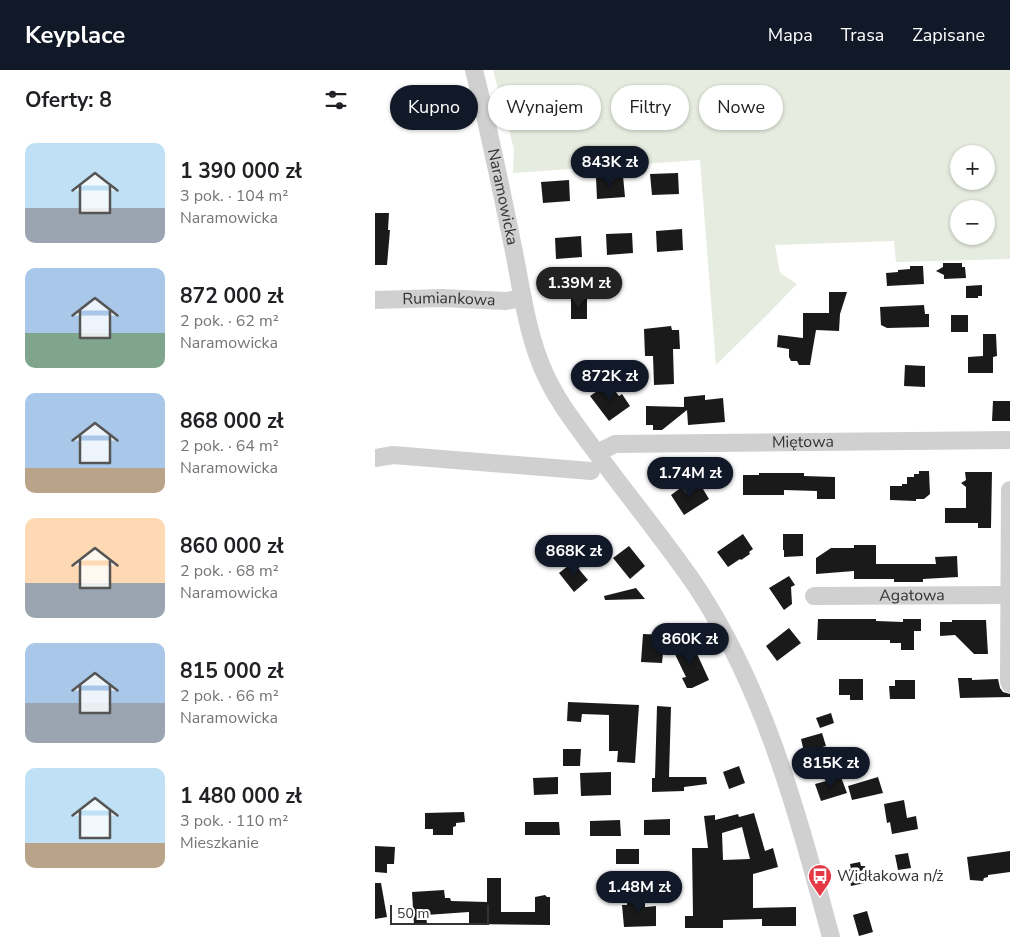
<!DOCTYPE html>
<html lang="pl">
<head>
<meta charset="utf-8">
<style>
  body { margin:0; font-family:"Nunito Sans",sans-serif; background:#f2f2f2; color:#202124; height:100vh; display:flex; flex-direction:column; font-size:19px; white-space:nowrap }
  * { box-sizing:border-box; margin:0 }
  p { font-size:16px; color:#757577 }
  .icon { flex:none; width:28px; height:28px; fill:none; stroke:currentColor; stroke-width:2; stroke-linecap:round; stroke-linejoin:round }
  .map { position:relative; flex:1; overflow:hidden }
  .sheet { display:flex; flex-direction:column; background:#fff; width:375px }
  .sheet>* { flex:none }
  .top-card { position:absolute; left:15px; top:15px; width:475px; height:45px; display:flex; gap:10px }
  .buttons { position:absolute; left:575px; top:75px; display:grid; gap:10px }
  .buttons a { display:grid; place-items:center; width:45px; height:45px; border-radius:50%; background:#fff; box-shadow:0 1px 4px #0004; font-size:25px }
  .scale { position:absolute; left:15px; bottom:12px; width:99px; box-sizing:border-box; padding-left:5px; border:2px solid #333; border-top:0; font-size:14px; line-height:18px; white-space:nowrap; color:#333; -webkit-text-stroke:4px #fff; paint-order:stroke }
  .price { position:absolute; translate:-50% -42px; padding:0 11px; border-radius:18px; background:#111827; color:#fff; font-size:16px; line-height:32px; filter:drop-shadow(0 1px 2px #0008) }
  .price::after { content:''; position:absolute; left:50%; top:30px; width:15px; height:11px; margin-left:-8px; background:inherit; clip-path:polygon(0 0,100% 0,50% 100%) }
  .price.selected { background:#222; color:#fff }
  ul { padding:0; list-style:none }
  li { display:flex; align-items:center; gap:15px; height:125px; padding:0 25px }
  li span { display:grid; place-items:center; flex:none; width:140px; height:100px; border-radius:10px; color:#555 }
  li>.icon { margin-inline-start:auto }
  span .icon { width:60px; height:60px; fill:#fffc; stroke-width:1 }
  li b { font-size:21px }
  h2 { display:flex; justify-content:space-between; align-items:center; height:60px; padding:0 25px; font-size:21px }
  .tag { padding:0 18px; border-radius:22px; background:#fff; box-shadow:0 1px 4px #0004; font-size:18px; line-height:45px }
  .tag.selected { background:#111827; color:#fff }
  header { display:flex; align-items:center; gap:30px; box-sizing:border-box; height:70px; padding:0 25px; background:#111827; color:#fff }
  header strong { font-size:24px }
  nav { display:flex; gap:28px; margin-inline-start:auto; font-size:18px }
  main { display:flex; flex:1; min-height:0 }
  .map>svg:first-child { display:block }
  .green { fill:#e6ecdf; fill-rule:evenodd }
  .building { fill:#1a1a1a; fill-rule:evenodd }
  .lines { fill:none; stroke-linecap:round; stroke-linejoin:round }
  .minor { stroke:#d0d0d0; stroke-width:18 }
  .labels { text-anchor:middle; dominant-baseline:central; stroke-width:5; stroke-linejoin:round; paint-order:stroke }
  .street-label { font-size:16px; fill:#333; stroke:#fff }
  .poi-label { font-size:16px; fill:#333; stroke:#fff; text-anchor:start }
</style>
</head>
<body>
<header>
<strong>Keyplace</strong>
<nav><a>Mapa</a><a>Trasa</a><a>Zapisane</a></nav>
</header>
<main>
<section class="sheet">
<h2>Oferty: 8<svg class="icon" aria-label="filters" viewBox="0 0 24 24"><path d="M4 7h16M4 17h16"/><circle cx="9" cy="7" r="2"/><circle cx="15" cy="17" r="2"/></svg></h2>
<ul>
<li><span style="background:linear-gradient(#bfe0f5 65%,#9aa5b1 0)"><svg class="icon" aria-label="home" viewBox="0 0 24 24"><path d="M3 11l9-7 9 7M6 9v11h12V9"/></svg></span><div><b>1 390 000 zł</b><p>3 pok. · 104 m²</p><p>Naramowicka</p></div></li>
<li><span style="background:linear-gradient(#a9c7e8 65%,#7fa58c 0)"><svg class="icon" aria-label="home" viewBox="0 0 24 24"><path d="M3 11l9-7 9 7M6 9v11h12V9"/></svg></span><div><b>872 000 zł</b><p>2 pok. · 62 m²</p><p>Naramowicka</p></div></li>
<li><span style="background:linear-gradient(#a9c7e8 75%,#b9a48a 0)"><svg class="icon" aria-label="home" viewBox="0 0 24 24"><path d="M3 11l9-7 9 7M6 9v11h12V9"/></svg></span><div><b>868 000 zł</b><p>2 pok. · 64 m²</p><p>Naramowicka</p></div></li>
<li><span style="background:linear-gradient(#ffd9b3 65%,#9aa5b1 0)"><svg class="icon" aria-label="home" viewBox="0 0 24 24"><path d="M3 11l9-7 9 7M6 9v11h12V9"/></svg></span><div><b>860 000 zł</b><p>2 pok. · 68 m²</p><p>Naramowicka</p></div></li>
<li><span style="background:linear-gradient(#a9c7e8 60%,#9aa5b1 0)"><svg class="icon" aria-label="home" viewBox="0 0 24 24"><path d="M3 11l9-7 9 7M6 9v11h12V9"/></svg></span><div><b>815 000 zł</b><p>2 pok. · 66 m²</p><p>Naramowicka</p></div></li>
<li><span style="background:linear-gradient(#bfe0f5 75%,#b9a48a 0)"><svg class="icon" aria-label="home" viewBox="0 0 24 24"><path d="M3 11l9-7 9 7M6 9v11h12V9"/></svg></span><div><b>1 480 000 zł</b><p>3 pok. · 110 m²</p><p>Mieszkanie</p></div></li>
</ul>
</section>
<div class="map">
<svg width="635" height="867" viewBox="0 0 635 867">
  <rect width="100%" height="100%" fill="#fff"/>
  <path class="green" d="M118,0H635V189L521,192L519,171L400,175L405,203L422,214L391,246L341,295L325,90L138,103L139,79ZM584,84H611V111H584ZM584,139H611V166H584Z"/>
  <g class="building">
    <polygon points="303,103 304,124 277,125 275,104"/>
    <polygon points="248,106 250,127 222,129 221,108"/>
    <polygon points="194,110 195,131 168,133 166,112"/>
    <polygon points="0,143 14,143 13,160 15,160 12,195 0,195"/>
    <polygon points="307,159 308,180 282,182 281,161"/>
    <polygon points="257,163 258,183 232,185 231,164"/>
    <polygon points="206,166 207,187 181,189 180,168"/>
    <polygon points="568,193 587,193 587,197 590,197 591,208 569,209 569,205 561,201 568,197"/>
    <polygon points="535,196 548,196 549,214 512,216 511,203 523,202 523,200 535,199"/>
    <polygon points="607,215 607,226 603,226 603,228 591,228 591,216"/>
    <polygon points="454,222 472,222 465,244 464,261 441,260 435,295 424,295 422,291 416,291 414,287 414,279 402,277 403,265 428,268 428,243 454,243"/>
    <rect x="196" y="229" width="16" height="20"/>
    <polygon points="549,235 550,244 554,244 554,257 512,258 506,255 505,237"/>
    <rect x="576" y="245" width="17" height="17"/>
    <polygon points="296,256 297,260 304,260 305,279 298,279 299,314 279,315 278,286 270,286 269,259"/>
    <polygon points="608,264 621,264 622,286 618,287 618,303 593,303 593,287 608,286"/>
    <polygon points="530,295 550,296 550,317 529,316"/>
    <polygon points="234,313 244,326 247,324 255,336 234,351 215,326"/>
    <polygon points="330,325 330,330 348,328 350,352 313,355 312,340 287,360 278,360 278,355 271,355 271,336 309,337 309,327"/>
    <polygon points="618,331 635,331 635,351 617,351"/>
    <polygon points="283,394 294,410 284,417 273,400"/>
    <polygon points="544,401 554,401 555,424 549,429 541,429 541,431 515,430 515,416 527,416 527,414 532,414 532,407 539,407 539,404 544,404"/>
    <polygon points="590,402 617,402 616,458 603,458 603,453 570,453 570,438 591,438 591,417 586,413 591,410"/>
    <polygon points="384,403 429,403 429,406 460,407 460,429 442,429 442,421 409,420 409,425 368,425 368,405 384,405"/>
    <polygon points="325,414 334,429 309,445 296,425 307,417 311,423"/>
    <polygon points="368,464 378,479 374,482 375,484 366,490 365,489 353,497 342,482"/>
    <polygon points="408,464 428,464 428,486 409,487 409,480 408,480"/>
    <polygon points="479,475 501,475 501,494 561,494 560,487 582,486 583,507 548,509 548,512 519,512 519,509 479,509 479,501 441,504 441,488 456,478 479,478"/>
    <polygon points="254,476 270,496 255,509 238,488"/>
    <polygon points="198,492 213,510 199,522 184,503"/>
    <polygon points="414,506 420,515 416,517 417,534 409,540 394,518"/>
    <polygon points="261,518 270,529 230,530 229,526"/>
    <polygon points="443,549 501,549 501,551 528,552 528,549 546,549 546,561 539,561 539,580 526,580 526,573 515,573 515,570 442,570"/>
    <polygon points="577,550 611,550 613,584 599,584 580,565 565,566 565,552 577,552"/>
    <polygon points="414,558 426,573 402,591 391,576"/>
    <polygon points="268,564 290,565 287,593 266,592"/>
    <polygon points="295,574 318,575 334,610 317,618 312,618 307,608 311,607"/>
    <polygon points="583,608 597,608 597,610 623,609 625,618 628,622 635,624 635,627 585,628"/>
    <polygon points="464,609 488,609 488,630 475,630 475,625 464,625"/>
    <polygon points="520,610 540,610 540,629 515,629 514,616 520,616"/>
    <polygon points="193,632 264,635 260,693 242,692 243,681 234,681 234,645 207,644 206,652 192,651"/>
    <polygon points="282,636 296,637 294,707 331,707 332,714 309,717 309,721 277,722 277,708 280,708"/>
    <polygon points="456,643 459,653 445,658 441,648"/>
    <polygon points="447,663 451,676 429,682 426,669"/>
    <polygon points="188,679 206,679 205,696 188,696"/>
    <polygon points="364,696 370,713 354,719 348,702"/>
    <polygon points="236,702 236,725 206,726 205,703"/>
    <polygon points="183,707 183,724 159,725 158,708"/>
    <polygon points="466,707 472,723 446,731 440,714"/>
    <polygon points="503,707 508,723 477,730 473,716"/>
    <polygon points="529,730 532,748 541,746 543,759 517,764 515,752 512,753 509,734"/>
    <polygon points="89,742 90,752 81,753 81,756 78,757 78,765 58,765 58,759 50,759 50,743"/>
    <path d="M379,743L390,781L398,778L403,797L378,804V838L421,837V856H387V849L348,850V858H310V846H318L317,778H333L329,746L340,745V750L363,744L364,747ZM367,757L375,789L348,790L347,763Z"/>
    <polygon points="295,749 295,765 269,765 269,750"/>
    <polygon points="245,750 246,766 215,766 215,751"/>
    <polygon points="150,752 184,752 185,765 150,765"/>
    <polygon points="0,776 20,777 19,794 12,794 12,803 0,802"/>
    <rect x="241" y="779" width="23" height="15"/>
    <polygon points="635,781 635,802 613,805 613,807 609,808 608,811 595,810 592,787"/>
    <polygon points="533,783 536,798 523,800 520,785"/>
    <polygon points="485,792 486,796 490,796 494,812 476,816 473,800 476,799 475,794"/>
    <polygon points="112,808 126,808 126,842 160,842 160,827 170,825 172,827 175,827 175,855 94,854 94,842 51,845 52,854 39,855 37,822 69,820 70,828 75,828 76,831 112,832"/>
    <polygon points="0,813 6,813 12,847 0,849"/>
    <polygon points="270,825 270,837 281,836 281,856 249,857 247,835 252,835 252,826"/>
    <polygon points="492,841 498,862 484,866 478,845"/>
  </g>
  <g class="lines">
    <g class="minor">
      <path id="s1" d="M99,0C114,59 126,118 138,177C147,221 152,266 171,306C183,332 201,355 218,378C252,425 289,469 321,516C391,622 423,746 456,867"/>
      <path id="s2" d="M0,230L66,228L131,231L148,228"/>
      <path id="s3" d="M222,383L240,374L635,370"/>
      <polyline points="0,388 18,385 216,401"/>
      <polyline points="635,420 634,611 635,614"/>
      <path id="s4" d="M439,526L634,525"/>
    </g>
  </g>
  <defs>
    <g id="bus-pin" transform="scale(1.25)"><path d="M0 17L-7.5 6A9.5 9.5 0 1 1 7.5 6Z" fill="#e63946" stroke="#fff"/><path d="M-5-6H5V4H4V6H2V4H-2V6H-4V4H-5ZM-3.5-4V0h7V-4ZM-3.5 1.2v1.5H-2V1.2ZM2 1.2v1.5H3.5V1.2Z" fill="#fff"/></g>
  </defs>
  <g fill-rule="evenodd">
    <use href="#bus-pin" x="445" y="806"/>
  </g>
  <g class="labels">
    <g class="street-label">
      <text stroke="none"><textPath href="#s1" startOffset="130">Naramowicka</textPath></text>
      <text stroke="none"><textPath href="#s2" startOffset="74">Rumiankowa</textPath></text>
      <text stroke="none"><textPath href="#s3" startOffset="208">Miętowa</textPath></text>
      <text stroke="none"><textPath href="#s4" startOffset="98">Agatowa</textPath></text>
    </g>
    <g class="poi-label">
      <text x="462" y="806">Widłakowa n/ż</text>
    </g>
  </g>
</svg>
<div class="buttons">
<a>+</a>
<a>−</a>
</div>
<div class="scale">50 m</div>
<b class="price" style="left:235px;top:118px">843K zł</b>
<b class="price selected" style="left:204px;top:239px">1.39M zł</b>
<b class="price" style="left:235px;top:332px">872K zł</b>
<b class="price" style="left:315px;top:429px">1.74M zł</b>
<b class="price" style="left:199px;top:507px">868K zł</b>
<b class="price" style="left:315px;top:595px">860K zł</b>
<b class="price" style="left:456px;top:719px">815K zł</b>
<b class="price" style="left:264px;top:843px">1.48M zł</b>
<div class="top-card">
<a class="tag selected">Kupno</a>
<a class="tag">Wynajem</a>
<a class="tag">Filtry</a>
<a class="tag">Nowe</a>
</div>
</div>
</main>
</body>
</html>
